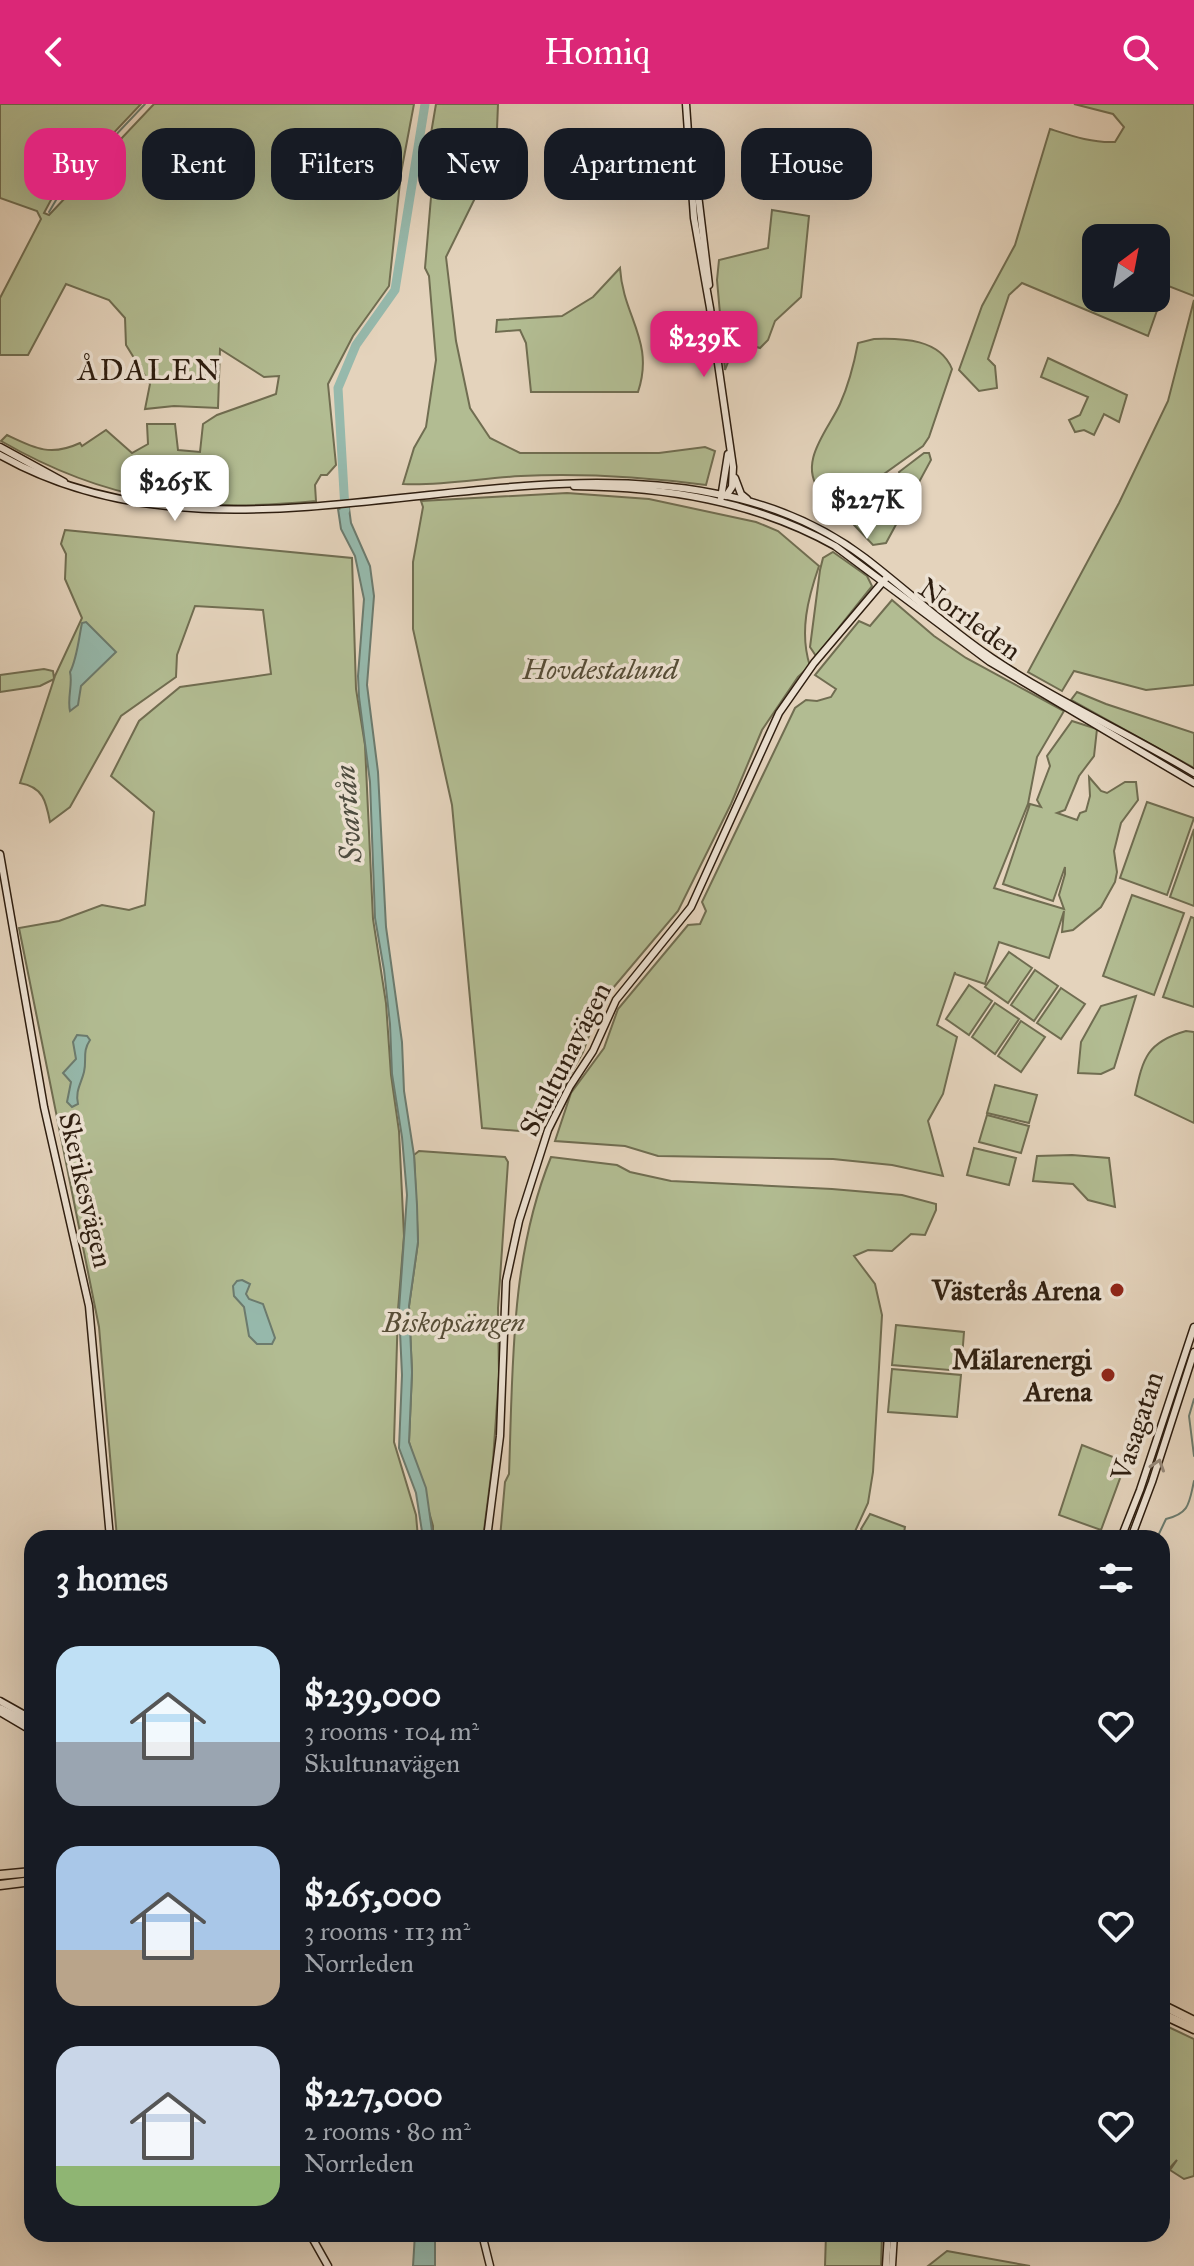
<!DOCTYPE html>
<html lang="en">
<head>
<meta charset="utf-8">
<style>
  body { margin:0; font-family:"IM FELL Great Primer",serif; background:#242831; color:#f1f3f6; height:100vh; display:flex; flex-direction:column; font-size:30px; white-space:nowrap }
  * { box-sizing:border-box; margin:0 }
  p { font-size:26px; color:#9ea1a6 }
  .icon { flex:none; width:44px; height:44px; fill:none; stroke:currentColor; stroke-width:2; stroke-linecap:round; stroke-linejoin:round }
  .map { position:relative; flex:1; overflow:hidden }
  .panel { position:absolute; left:24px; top:1426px; width:1146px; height:712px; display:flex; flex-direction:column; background:#171b24; border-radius:24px; box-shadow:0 8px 32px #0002 }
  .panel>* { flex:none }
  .top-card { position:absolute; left:24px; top:24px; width:1146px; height:72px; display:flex; gap:16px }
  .needle { width:52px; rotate:32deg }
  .fabs { position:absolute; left:1082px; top:120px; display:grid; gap:16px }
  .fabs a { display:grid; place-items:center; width:88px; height:88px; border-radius:16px; background:#171b24; box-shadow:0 8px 32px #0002; font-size:40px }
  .price { position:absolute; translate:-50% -68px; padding:0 18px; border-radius:16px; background:#fff; color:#222; font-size:26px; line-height:52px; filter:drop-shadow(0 2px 4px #0008) }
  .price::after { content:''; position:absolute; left:50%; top:48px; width:24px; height:18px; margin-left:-12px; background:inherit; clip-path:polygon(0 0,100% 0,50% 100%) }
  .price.selected { background:#db2777; color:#fff }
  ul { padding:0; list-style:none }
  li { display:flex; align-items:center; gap:24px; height:200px; padding:0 32px }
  li span { display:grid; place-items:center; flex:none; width:224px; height:160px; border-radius:24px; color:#555 }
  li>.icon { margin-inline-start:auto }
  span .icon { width:96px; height:96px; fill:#fffc; stroke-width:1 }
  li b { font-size:34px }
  h2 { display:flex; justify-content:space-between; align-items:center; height:96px; padding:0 32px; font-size:34px }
  .tag { padding:0 28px; border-radius:24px; background:#171b24; box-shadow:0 8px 32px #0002; font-size:28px; line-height:72px }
  .tag.selected { background:#db2777; color:#fff }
  header { display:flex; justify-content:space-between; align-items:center; height:104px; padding:0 32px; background:#db2777; color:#fff; font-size:36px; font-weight:600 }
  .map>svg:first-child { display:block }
  .green { fill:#b2bc92; stroke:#706d51; stroke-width:2; fill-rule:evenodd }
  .water { fill:#96b9ac; stroke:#6c7b6e; stroke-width:2 }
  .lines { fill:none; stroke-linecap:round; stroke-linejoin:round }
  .stream { stroke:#6c7b6e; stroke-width:2 }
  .river { stroke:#96b9ac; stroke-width:9 }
  .secondary-casing { stroke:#2e1e10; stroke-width:9 }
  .highway-casing { stroke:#2e1e10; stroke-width:11 }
  .secondary { stroke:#ede2d3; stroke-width:6 }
  .highway { stroke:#e4d3bc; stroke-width:8 }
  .oneway { stroke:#978a7b }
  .poi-dot { fill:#8f2418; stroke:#ede2d3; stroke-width:3 }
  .labels { text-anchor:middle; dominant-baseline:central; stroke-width:7; stroke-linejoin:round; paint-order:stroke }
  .street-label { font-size:28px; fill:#2e1e10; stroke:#ede2d3 }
  .park-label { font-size:28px; font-style:italic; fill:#564d37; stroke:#ede2d3 }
  .poi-label { font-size:28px; font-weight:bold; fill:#2e1e10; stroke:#ede2d3; text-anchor:end }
  .neighbourhood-label { font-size:30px; letter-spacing:2px; fill:#2e1e10; stroke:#ede2d3 }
  .water-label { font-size:30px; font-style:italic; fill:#4d4c3f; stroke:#ede2d3 }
</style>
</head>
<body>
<header><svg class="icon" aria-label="back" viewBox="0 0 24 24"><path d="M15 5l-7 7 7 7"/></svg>Homiq<svg class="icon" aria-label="search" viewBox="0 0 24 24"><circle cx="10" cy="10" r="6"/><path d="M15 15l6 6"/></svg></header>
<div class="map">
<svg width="1194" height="2162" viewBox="0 0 1194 2162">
  <rect width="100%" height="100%" fill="#e4d3bc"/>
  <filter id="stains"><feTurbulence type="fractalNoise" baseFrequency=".0025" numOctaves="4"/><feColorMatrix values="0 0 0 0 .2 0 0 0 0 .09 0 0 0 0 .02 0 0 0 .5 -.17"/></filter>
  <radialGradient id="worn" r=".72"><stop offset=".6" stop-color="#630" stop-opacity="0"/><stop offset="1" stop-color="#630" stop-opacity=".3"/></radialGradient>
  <g class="green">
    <path d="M0,0H141L52,94L44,109L49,111L154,0H414L401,69L389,182L353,232L328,280L336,361L327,371H321L315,381L316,397C195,409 107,398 1,337L7,331C34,344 50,353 80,339L82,342L106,326L132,349L148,340L147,320H175L178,346L200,348L203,320L217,311L276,290L279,272L264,273L220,245L218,304L174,302L145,305L150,280L126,241L125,214L109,196L66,180L28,251H0V194L41,115L37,107L0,94Z"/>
    <polygon points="436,0 498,0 496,50 428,47"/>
    <path d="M1074,0H1194V192L1166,181L1148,232L1022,179L1009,191L988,255L995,262L997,284L979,287L959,266L982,202L1015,141L1050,25C1072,32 1092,39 1115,38L1124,23L1113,10ZM1096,134H1156V194H1096Z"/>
    <path d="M477,57L486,59L490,69L480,84L446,153L456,237L470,304L490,334L520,349H659L705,343L715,347L706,381C644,373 583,369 521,372C481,374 443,382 403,380L414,344L426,323L436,256L429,172L425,164L434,58Z"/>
    <polygon points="772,106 809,112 801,193 775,217 768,236 760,244 741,238 734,243 725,266 717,176 719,156 768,144"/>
    <path d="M620,164C623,213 655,237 638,288H531L526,239L520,226L496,228L497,216L562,212L593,193Z"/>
    <polygon points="1194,196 1194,581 1146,586 1074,567 1062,587 1028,568 1119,399 1168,297"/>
    <path d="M874,235C903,234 940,235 952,265L929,333L923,342L863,385L848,403C840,399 827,395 821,388C796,359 829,325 840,300C849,280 854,260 858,239Z"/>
    <polygon points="1048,254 1127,291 1119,318 1104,310 1094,331 1084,326 1075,328 1069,316 1080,311 1088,293 1041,273"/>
    <polygon points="924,349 929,349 931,356 886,439 873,441 854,421 852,414 858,401 866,395 883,399 902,377 899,368"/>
    <path d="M567,389L649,395L756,418L778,427L819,462C808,494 799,528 810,562L798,573L762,626L731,700L678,807L602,897L583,948L546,1014L523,1015L519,1027L482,1024L452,701L413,525V458L423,403L421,397Z"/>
    <path d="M65,426L352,454L356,585L365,641L373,815L386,899L391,971L399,1027L404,1132L398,1206L394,1338L416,1411L418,1434H117L99,1223L19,824L59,817L102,801L129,806L145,801L154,708L111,672L139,617L180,583L271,570L263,506L195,502L177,551L176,573L121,612L70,703L50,718C46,697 43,683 20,679L54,575L40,582L0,588V571L44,565L53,567L54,574L82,514L65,475L66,450L61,440Z"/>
    <polygon points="833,448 867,472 872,482 816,552 810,543 820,466 823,454"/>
    <polygon points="892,496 934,532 966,554 1064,607 1037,653 1028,700 994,784 1064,805 1059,791 1065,770 1065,763 1053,797 1003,780 1030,700 1041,703 1037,696 1050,662 1047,652 1072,617 1097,625 1094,652 1079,672 1065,706 1057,709 1077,716 1080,709 1086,707 1090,692 1089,673 1101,687 1107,689 1125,678 1136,678 1138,696 1121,719 1114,747 1117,768 1115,778 1101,803 1073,826 1062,828 1064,807 1049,854 999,838 985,880 955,870 955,868 937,921 957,933 943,990 928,1017 943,1072 892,1061 833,1055 658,1052 625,1042 555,1037 571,989 604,944 618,905 688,821 700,820 706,807 702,798 795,604 806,596 817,597 831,593 836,585 815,571 859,517 870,522"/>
    <polygon points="1077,588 1106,600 1194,629 1194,664 1071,596"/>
    <polygon points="1147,698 1194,714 1167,791 1120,774"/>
    <polygon points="1194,725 1194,802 1170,793"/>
    <polygon points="1132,791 1184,809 1154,891 1103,872"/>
    <polygon points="1191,813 1194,814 1194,903 1163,893"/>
    <polygon points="1009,848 1032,864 1008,899 985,883"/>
    <polygon points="1035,866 1058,882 1034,917 1011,901"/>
    <polygon points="969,881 992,897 969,931 946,915"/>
    <polygon points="1061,884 1085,900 1061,935 1037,919"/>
    <polygon points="1136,892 1114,964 1101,970 1078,969 1081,938 1101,902"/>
    <polygon points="995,899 1019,915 995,950 972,933"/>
    <polygon points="1021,917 1045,933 1021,968 998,952"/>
    <path d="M1186,927L1194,928V1019L1135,991C1143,954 1147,938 1186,927Z"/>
    <polygon points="995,981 1037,991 1029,1019 987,1009"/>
    <polygon points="987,1011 1029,1022 1021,1049 979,1038"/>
    <polygon points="974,1044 1016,1054 1009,1081 967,1071"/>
    <polygon points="419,1047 505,1053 508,1058 498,1204 499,1272 493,1356 483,1434 433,1434 433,1422 409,1338 412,1268 409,1202 418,1138 414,1051"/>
    <polygon points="1072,1051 1109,1054 1115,1103 1088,1096 1073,1080 1033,1077 1037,1052"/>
    <path d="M551,1053L617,1061L630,1068L671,1077L832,1085L902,1091L936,1100V1106L925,1131L911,1130L892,1147L868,1146L854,1152L875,1180L882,1211L873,1368L868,1399L852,1434H500L505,1378L509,1370C513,1263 510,1154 551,1053Z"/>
    <polygon points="896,1221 964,1228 961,1267 892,1261"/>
    <polygon points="892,1265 961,1271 957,1313 888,1308"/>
    <polygon points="1082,1341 1126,1358 1101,1426 1059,1411"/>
    <polygon points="870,1410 905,1423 903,1434 874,1434 864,1430 861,1425"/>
    <polygon points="1162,1920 1194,1935 1194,2072 1184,2075 1170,2066 1177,2056 1167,2067 1162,2062"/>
    <polygon points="826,2130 882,2130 881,2162 825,2162"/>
    <polygon points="947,2147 1030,2162 928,2162"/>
  </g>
  <g class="water">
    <polygon points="349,404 351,419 370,462 374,492 367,581 378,668 386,823 402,938 404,987 414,1051 417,1101 418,1138 409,1202 412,1268 409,1338 426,1384 433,1434 423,1434 416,1389 399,1344 402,1271 399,1206 407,1091 402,1033 392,970 390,920 384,866 375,814 370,678 359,593 358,572 364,495 355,452 341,425 338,405"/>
    <path d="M86,518L116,548L81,582L78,601L70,607C67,594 73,580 70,568C77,555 79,533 82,519Z"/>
    <path d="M77,931L87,932L90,936C82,948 87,955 84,968C81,980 75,987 78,1000L72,1003L67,998L71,978L63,969L76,955L73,938Z"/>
    <polygon points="242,1176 250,1180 246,1190 249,1195 263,1200 275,1234 272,1240 257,1240 249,1232 244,1203 234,1192 233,1182 237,1177"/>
    <polygon points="415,2130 435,2130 435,2162 413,2162"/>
  </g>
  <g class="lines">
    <g class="stream">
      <polyline points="49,108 59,91 145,0"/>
      <polyline points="1194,1295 1189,1312 1194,1352"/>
      <path d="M1157,1434L1166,1415C1190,1409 1189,1399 1194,1377"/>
    </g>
    <polyline class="river" points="345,406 338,284 356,241 395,186 425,0"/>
    <g class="secondary-casing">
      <g id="secondary">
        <polyline points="686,0 694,114 710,204 733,363 732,383 726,392"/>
        <polyline points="691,33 709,181"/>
        <polyline points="0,343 64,378"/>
        <path d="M0,351C218,474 477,344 712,389C768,399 820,420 865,454C908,487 947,524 992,554C1056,597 1128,629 1194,669"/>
        <polyline points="735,374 741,390 747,395"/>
        <path d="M574,382C665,383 755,397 835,442L990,558L1194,679"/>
        <polyline points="721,394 728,350"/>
        <polyline points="0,750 44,1003 89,1202 110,1434"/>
        <polyline points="487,1434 500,1332 506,1177 519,1117 548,1026 570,982 593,947 616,896 691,803 779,609 814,559 887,473"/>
        <polyline points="1121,1434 1140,1386 1194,1223"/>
        <polyline points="1131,1434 1152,1378 1194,1248"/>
        <polyline points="0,1597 32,1615"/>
        <polyline points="0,1604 28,1618"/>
        <polyline points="0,1608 32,1627"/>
        <polyline points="310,2130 328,2162"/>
        <polyline points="482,2130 490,2162"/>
        <polyline points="886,2162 888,2130"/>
        <polyline points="892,2162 894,2130"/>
      </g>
    </g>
    <g class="highway-casing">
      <g id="highway">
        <polyline points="0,1771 32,1768"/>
        <polyline points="0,1781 32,1777"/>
        <polyline points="1162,1901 1194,1917"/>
        <polyline points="1162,1910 1194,1925"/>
      </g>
    </g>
    <use href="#secondary" class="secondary"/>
    <use href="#highway" class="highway"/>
  </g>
  <defs><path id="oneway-chevron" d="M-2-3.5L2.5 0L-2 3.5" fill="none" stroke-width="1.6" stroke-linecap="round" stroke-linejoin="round" transform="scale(2)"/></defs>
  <use class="oneway" href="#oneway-chevron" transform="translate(1158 1361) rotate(-72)"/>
  <g class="poi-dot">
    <circle cx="1117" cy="1186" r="8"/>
    <circle cx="1108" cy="1271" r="8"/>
  </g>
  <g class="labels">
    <g class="street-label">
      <text transform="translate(970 515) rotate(36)">Norrleden</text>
      <text transform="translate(565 955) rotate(-63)">Skultunavägen</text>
      <text transform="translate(86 1086) rotate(77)">Skerikesvägen</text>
      <text transform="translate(1137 1322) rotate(-72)">Vasagatan</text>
    </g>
    <g class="park-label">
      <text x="600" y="565">Hovdestalund</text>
      <text x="454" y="1218">Biskopsängen</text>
    </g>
    <g class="poi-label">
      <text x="1101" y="1186">Västerås Arena</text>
      <text x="1092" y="1255">Mälarenergi<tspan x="1092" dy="32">Arena</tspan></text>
    </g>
    <g class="neighbourhood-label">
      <text x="150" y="266">ÅDALEN</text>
    </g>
    <g class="water-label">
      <text transform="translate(348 710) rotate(-94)">Svartån</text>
    </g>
  </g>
  <rect width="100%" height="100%" filter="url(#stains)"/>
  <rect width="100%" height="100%" fill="url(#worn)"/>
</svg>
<div class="fabs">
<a><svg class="needle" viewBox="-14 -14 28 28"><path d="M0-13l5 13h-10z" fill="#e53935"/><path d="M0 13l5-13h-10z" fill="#9ea1a6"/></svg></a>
</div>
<b class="price selected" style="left:704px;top:275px">$239K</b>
<b class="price" style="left:175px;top:419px">$265K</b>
<b class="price" style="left:867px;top:437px">$227K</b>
<div class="top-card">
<a class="tag selected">Buy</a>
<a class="tag">Rent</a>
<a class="tag">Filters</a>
<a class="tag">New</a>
<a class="tag">Apartment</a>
<a class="tag">House</a>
</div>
<section class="panel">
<h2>3 homes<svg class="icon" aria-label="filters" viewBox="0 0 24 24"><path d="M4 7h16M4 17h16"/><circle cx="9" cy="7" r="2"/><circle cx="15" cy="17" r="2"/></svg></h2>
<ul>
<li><span style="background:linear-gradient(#bfe0f5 60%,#9aa5b1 0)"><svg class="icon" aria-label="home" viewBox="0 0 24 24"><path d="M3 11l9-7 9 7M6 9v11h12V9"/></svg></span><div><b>$239,000</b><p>3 rooms · 104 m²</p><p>Skultunavägen</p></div><svg class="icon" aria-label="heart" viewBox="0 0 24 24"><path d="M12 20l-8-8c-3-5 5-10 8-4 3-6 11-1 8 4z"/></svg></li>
<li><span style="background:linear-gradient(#a9c7e8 65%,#b9a48a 0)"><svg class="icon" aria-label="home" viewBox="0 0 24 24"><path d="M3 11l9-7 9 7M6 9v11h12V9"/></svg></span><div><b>$265,000</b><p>3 rooms · 113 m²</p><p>Norrleden</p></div><svg class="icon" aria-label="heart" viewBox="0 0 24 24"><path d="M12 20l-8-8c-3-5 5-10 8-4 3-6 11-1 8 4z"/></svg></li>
<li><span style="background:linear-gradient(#c9d6e8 75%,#8fb573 0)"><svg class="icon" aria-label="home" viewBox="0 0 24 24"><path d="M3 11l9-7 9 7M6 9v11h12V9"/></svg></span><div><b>$227,000</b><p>2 rooms · 80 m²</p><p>Norrleden</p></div><svg class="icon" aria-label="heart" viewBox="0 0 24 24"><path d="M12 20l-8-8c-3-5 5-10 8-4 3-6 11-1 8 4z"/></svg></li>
</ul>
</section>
</div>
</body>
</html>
